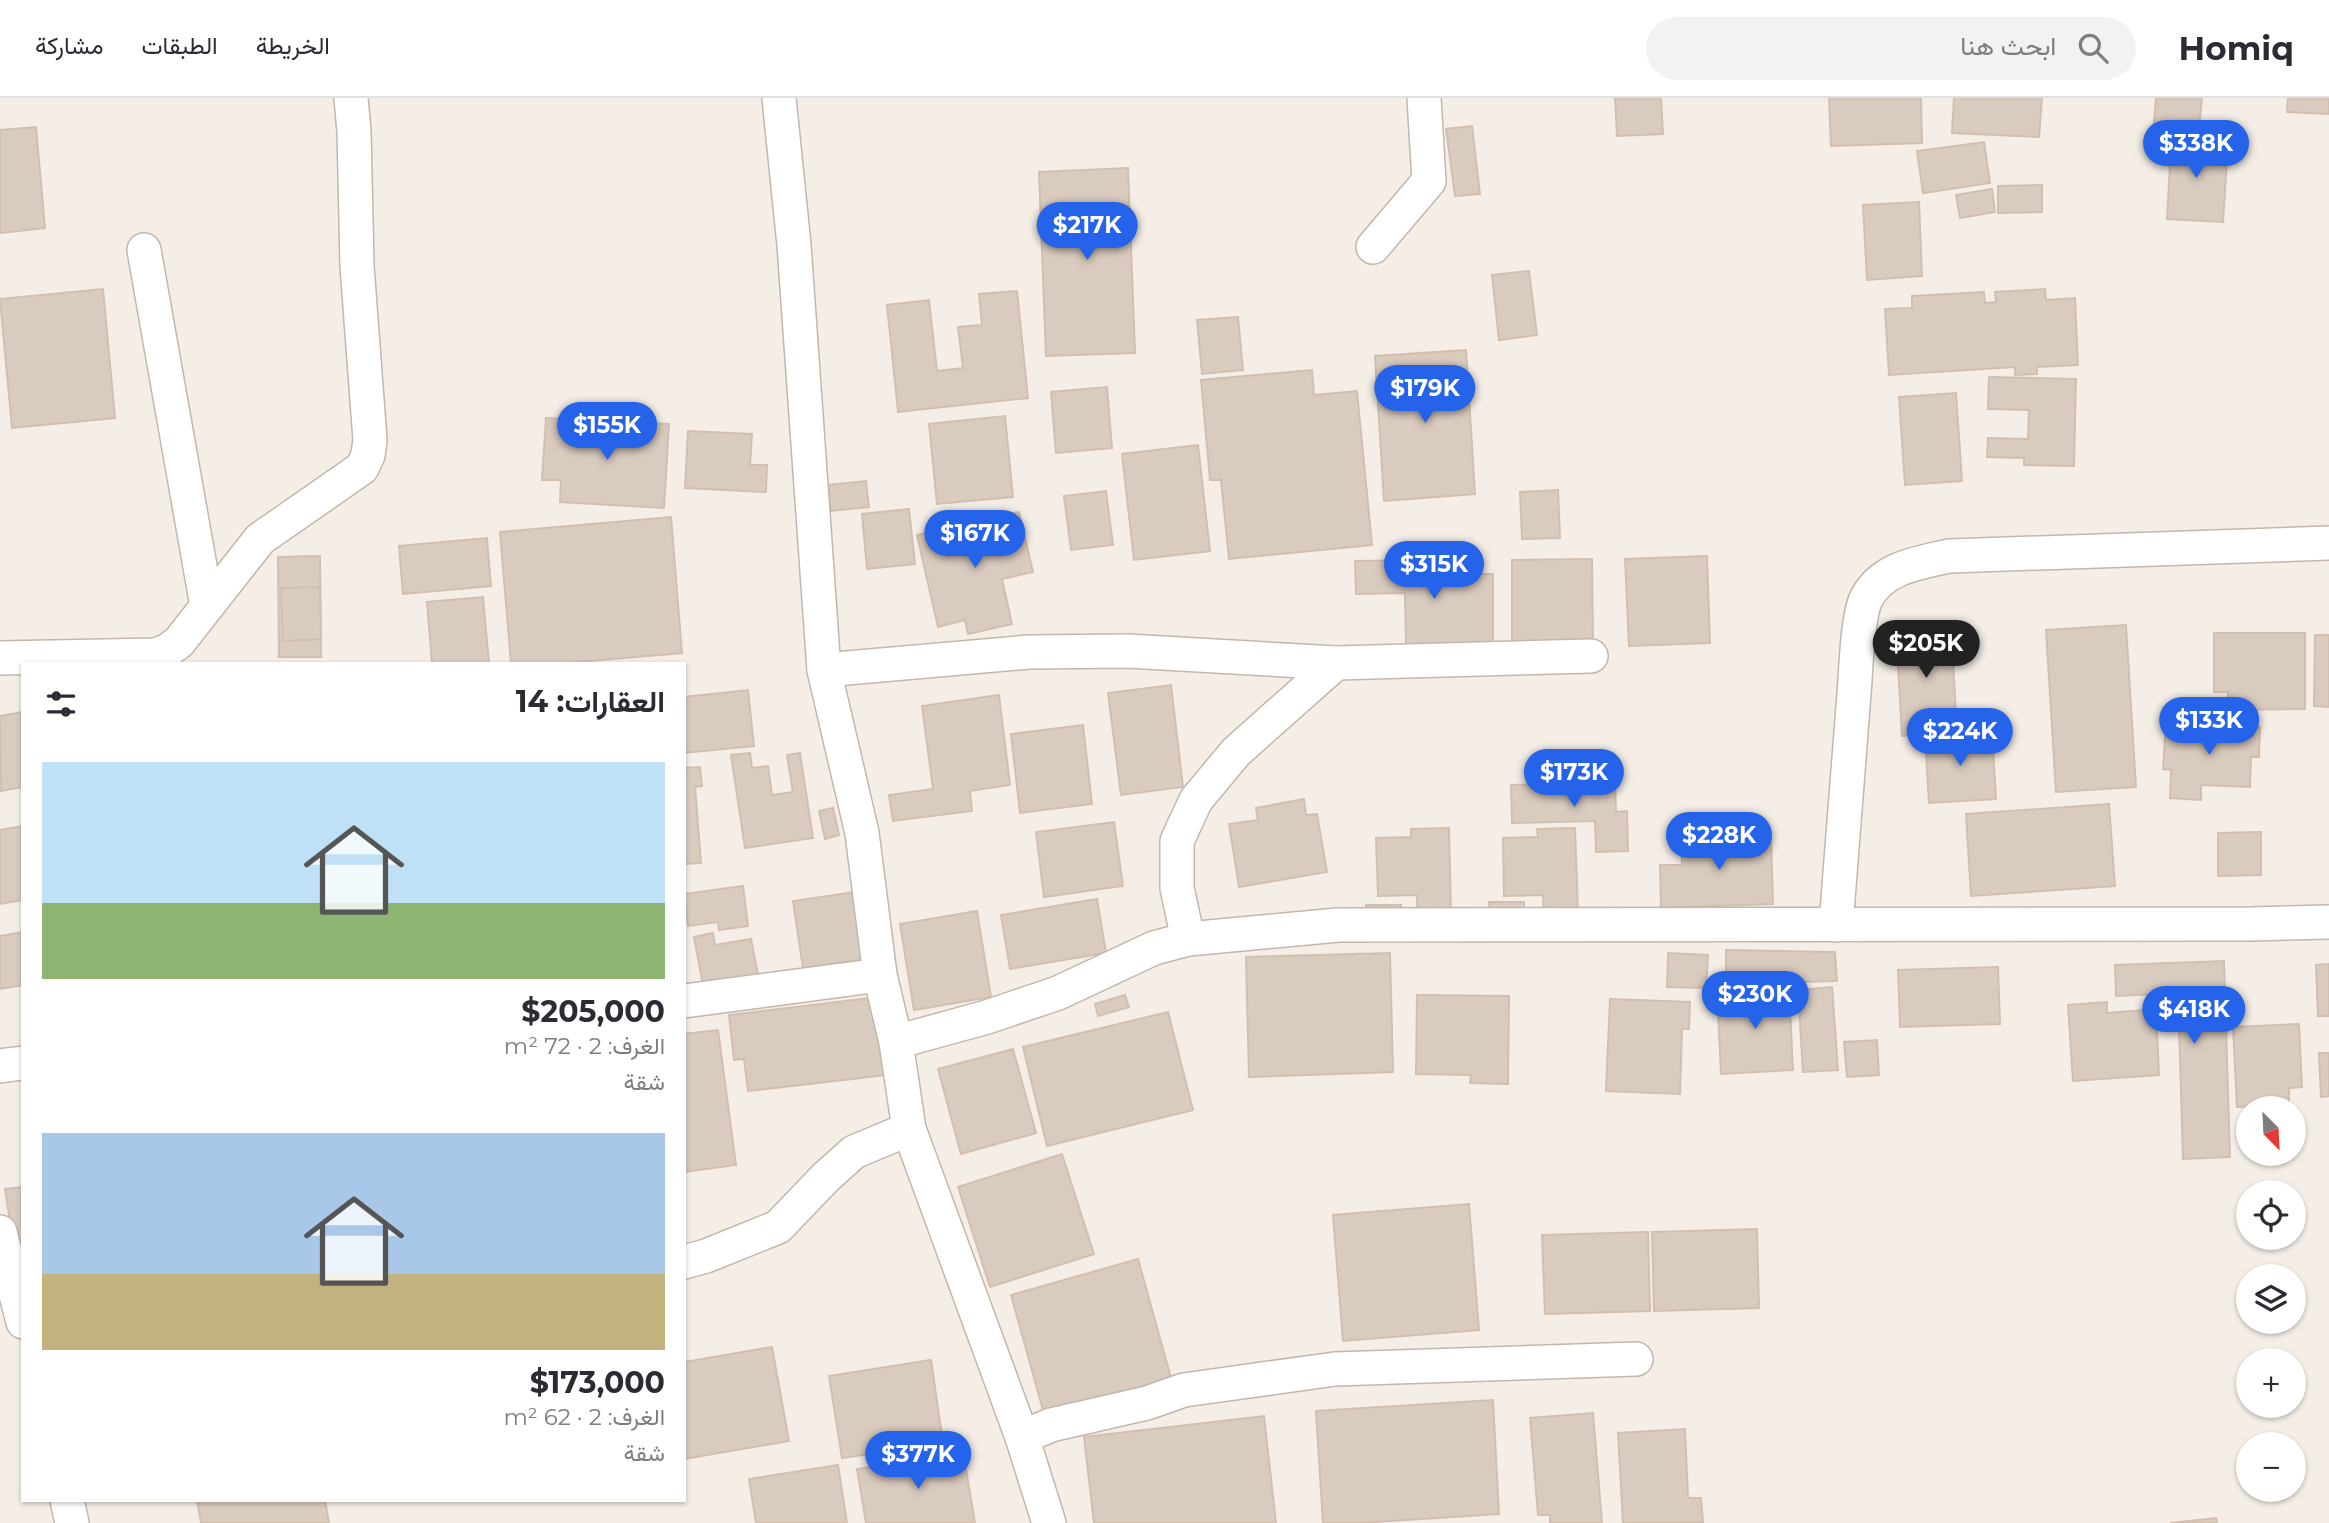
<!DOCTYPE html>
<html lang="ar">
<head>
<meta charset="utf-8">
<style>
  body { margin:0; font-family:Montserrat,Vazirmatn,sans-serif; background:#f2f2f3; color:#2b2b33; direction:rtl; height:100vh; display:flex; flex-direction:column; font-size:26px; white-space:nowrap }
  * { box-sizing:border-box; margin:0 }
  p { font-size:23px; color:#7c7c81 }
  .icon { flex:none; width:38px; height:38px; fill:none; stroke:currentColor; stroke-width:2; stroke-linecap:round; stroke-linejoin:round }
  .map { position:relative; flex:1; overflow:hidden; direction:ltr }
  .panel { position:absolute; left:21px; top:564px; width:665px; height:840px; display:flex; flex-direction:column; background:#fff; border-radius:0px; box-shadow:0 2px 5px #0004; direction:rtl }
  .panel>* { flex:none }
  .needle { width:46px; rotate:156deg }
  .buttons { position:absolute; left:2236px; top:998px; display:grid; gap:14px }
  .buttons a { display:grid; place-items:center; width:70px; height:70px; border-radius:50%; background:#fff; box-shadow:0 2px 5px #0004; font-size:35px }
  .price { position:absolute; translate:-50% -60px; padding:0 16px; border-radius:24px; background:#2563eb; color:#fff; font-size:23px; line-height:46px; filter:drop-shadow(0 2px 4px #0008) }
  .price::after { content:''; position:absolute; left:50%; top:42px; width:21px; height:16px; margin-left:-10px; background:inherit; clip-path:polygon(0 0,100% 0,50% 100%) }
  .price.selected { background:#222; color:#fff }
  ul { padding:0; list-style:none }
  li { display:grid; align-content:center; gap:14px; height:371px; padding:0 21px }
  li span { display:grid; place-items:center; height:217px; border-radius:0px; color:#555 }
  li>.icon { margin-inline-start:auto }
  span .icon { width:126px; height:126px; fill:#fffc; stroke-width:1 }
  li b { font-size:30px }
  h2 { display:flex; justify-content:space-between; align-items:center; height:84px; padding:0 21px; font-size:30px }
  header { display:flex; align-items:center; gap:42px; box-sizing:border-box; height:98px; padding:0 35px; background:#fff; border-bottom:2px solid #e1e1e2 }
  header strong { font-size:33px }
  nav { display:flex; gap:38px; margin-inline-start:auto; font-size:24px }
  .search { width:490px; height:63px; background:#f2f2f3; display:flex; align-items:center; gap:18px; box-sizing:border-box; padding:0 24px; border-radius:38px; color:#7c7c81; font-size:26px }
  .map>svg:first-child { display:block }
  .building { fill:#dacbbf; stroke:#d2bfaf; stroke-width:2 }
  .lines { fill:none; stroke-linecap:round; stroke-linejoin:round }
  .street-casing { stroke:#c3b7ac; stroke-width:36 }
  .street { stroke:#fff; stroke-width:33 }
</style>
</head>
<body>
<header>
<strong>Homiq</strong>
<div class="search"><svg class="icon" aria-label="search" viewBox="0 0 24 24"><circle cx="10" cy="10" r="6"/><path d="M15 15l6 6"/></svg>ابحث هنا</div>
<nav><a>الخريطة</a><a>الطبقات</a><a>مشاركة</a></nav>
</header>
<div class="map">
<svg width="2329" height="1425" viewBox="0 0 2329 1425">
  <rect width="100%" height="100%" fill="#f4eee7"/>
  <g class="building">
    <polygon points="1615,0 1661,0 1663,36 1617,38"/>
    <polygon points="1829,0 1921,0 1922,45 1831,48"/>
    <polygon points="1954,0 2042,0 2039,39 1952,35"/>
    <polygon points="2156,0 2202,0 2198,40 2153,37"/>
    <polygon points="2288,0 2329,0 2329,16 2287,14"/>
    <polygon points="1472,28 1480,96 1455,98 1446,31"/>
    <polygon points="36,29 45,130 0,135 0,32"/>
    <polygon points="2164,43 2228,46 2223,124 2167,121 2170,67 2163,67"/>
    <polygon points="1984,44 1990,85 1923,95 1917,53"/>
    <polygon points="1128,70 1135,255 1046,258 1039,74"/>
    <polygon points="2042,87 2042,114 1998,115 1998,88"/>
    <polygon points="1992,91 1995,114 1960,120 1956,97"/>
    <polygon points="1919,104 1922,178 1867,182 1863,107"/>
    <polygon points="1529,173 1537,237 1499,242 1492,177"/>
    <polygon points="103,191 115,320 12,330 0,201"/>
    <polygon points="2045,191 2046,202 2075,200 2078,267 2037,269 2037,276 2015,277 2015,269 1889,277 1885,211 1912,210 1912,198 1984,194 1985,205 1996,204 1995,194"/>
    <polygon points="1017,193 1028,300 898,314 887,207 929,202 937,273 963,270 958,229 982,227 979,196"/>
    <polygon points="1238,219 1243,272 1202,276 1197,222"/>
    <polygon points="1466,252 1475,396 1384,403 1375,258"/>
    <polygon points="1312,272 1314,297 1357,293 1372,447 1229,461 1221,382 1210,382 1201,282"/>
    <polygon points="1989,279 2076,281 2074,368 2024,367 2024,360 1987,359 1988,340 2028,341 2029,312 1988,311"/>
    <polygon points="1107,289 1112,350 1056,355 1051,294"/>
    <polygon points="1956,295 1962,383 1905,387 1899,299"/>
    <polygon points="1005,318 1013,399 937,406 929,326"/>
    <polygon points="546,320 669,326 664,410 560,404 561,382 542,382"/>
    <polygon points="688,333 752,336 750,367 767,367 766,394 685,390"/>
    <polygon points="1198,347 1210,453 1134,462 1122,356"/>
    <polygon points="866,383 869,409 831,413 828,387"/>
    <polygon points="1558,392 1560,440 1522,441 1520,394"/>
    <polygon points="1106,393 1113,447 1071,452 1064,398"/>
    <polygon points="909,411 915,466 867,471 862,416"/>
    <polygon points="1019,414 1033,474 1002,481 1012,526 968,536 965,522 938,529 917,437"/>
    <polygon points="671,419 682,555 566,565 511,565 500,434"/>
    <polygon points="487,440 491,488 403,496 399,448"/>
    <polygon points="320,458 321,559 279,559 278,459"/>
    <polygon points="1707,458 1710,545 1629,548 1625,461"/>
    <polygon points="1592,461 1593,553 1512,553 1512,462"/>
    <polygon points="1433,462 1433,476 1493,476 1493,546 1406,547 1405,495 1356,496 1355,463"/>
    <polygon points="320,489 321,541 283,543 281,490"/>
    <polygon points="483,499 489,565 432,565 427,504"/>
    <polygon points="1951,527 1957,634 1902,638 1896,531"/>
    <polygon points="2126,527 2136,689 2056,694 2046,532"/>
    <polygon points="2214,535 2305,535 2305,611 2228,612 2228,594 2214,594"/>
    <polygon points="2315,537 2329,537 2329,609 2314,608"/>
    <polygon points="1171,587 1183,689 1121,697 1108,595"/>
    <polygon points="748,592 754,648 684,655 684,599"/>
    <polygon points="999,597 1010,687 970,693 972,713 893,723 889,697 933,691 922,608"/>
    <polygon points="23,614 23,689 1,693 0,618"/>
    <polygon points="2166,625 2260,629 2259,659 2251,659 2250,689 2201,687 2201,702 2170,700 2171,672 2163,671"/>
    <polygon points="1083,627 1092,706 1020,715 1011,636"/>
    <polygon points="1992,635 1996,701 1929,705 1925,639"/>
    <polygon points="750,655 752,670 768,668 772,697 793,694 787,657 800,655 813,740 745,750 731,657"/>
    <polygon points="700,669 702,688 695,689 701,765 684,766 684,670"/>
    <polygon points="1615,684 1616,714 1627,713 1628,753 1596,754 1595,723 1512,725 1511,687"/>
    <polygon points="1304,701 1306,717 1317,716 1327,774 1239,789 1229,726 1258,722 1256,710"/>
    <polygon points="2109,706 2115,788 1971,798 1966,716"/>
    <polygon points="833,710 839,737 825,741 819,713"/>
    <polygon points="1114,724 1123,788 1044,799 1036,734"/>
    <polygon points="23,728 23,802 0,806 0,732"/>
    <polygon points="1723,729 1739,729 1740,741 1771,740 1773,806 1661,810 1660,767 1682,767 1681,738 1723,736"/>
    <polygon points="1449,730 1451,815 1417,817 1417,797 1378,798 1376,740 1411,739 1411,731"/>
    <polygon points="1575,730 1578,815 1544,817 1543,797 1504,798 1503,740 1538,739 1537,731"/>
    <polygon points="2261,734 2261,777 2218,778 2218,735"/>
    <polygon points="743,788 748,828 719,832 718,824 688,828 684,796"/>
    <polygon points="862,793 872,860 803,870 793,803"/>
    <polygon points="1097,801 1106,855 1010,871 1001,817"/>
    <polygon points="1489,804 1524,804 1524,818 1489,819"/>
    <rect x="1366" y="807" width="35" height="14"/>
    <polygon points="977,813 991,899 914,912 900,826"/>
    <polygon points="23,834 23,887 0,891 0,838"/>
    <polygon points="713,835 715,847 751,841 759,882 704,892 694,839"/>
    <polygon points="1726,852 1835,854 1837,883 1726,886"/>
    <polygon points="1390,855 1393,974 1249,979 1246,859"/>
    <polygon points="1668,855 1708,857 1706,890 1667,889"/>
    <polygon points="2224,863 2230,1059 2183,1061 2178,895 2116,898 2115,867"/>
    <polygon points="2329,866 2329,918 2318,918 2316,867"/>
    <polygon points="1998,869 2000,926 1900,929 1898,872"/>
    <polygon points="1832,889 1838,972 1803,974 1798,892"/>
    <polygon points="1789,890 1793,972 1721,976 1717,893"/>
    <polygon points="1125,897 1129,909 1098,918 1095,906"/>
    <polygon points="1417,897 1509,898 1508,986 1470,985 1471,977 1416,976"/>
    <polygon points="878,899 886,977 748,993 744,961 734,962 729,917"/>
    <polygon points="1610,901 1690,904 1689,931 1682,931 1680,996 1606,993"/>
    <polygon points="2107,904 2107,915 2156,911 2159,977 2073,983 2068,907"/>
    <polygon points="1168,914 1193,1012 1047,1048 1023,949"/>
    <polygon points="2299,926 2302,989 2289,990 2289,1007 2237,1009 2233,929"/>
    <polygon points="718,932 736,1067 684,1074 684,936"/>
    <polygon points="1877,942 1879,977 1847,979 1844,944"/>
    <polygon points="1013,951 1036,1035 961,1056 938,971"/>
    <polygon points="2319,955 2329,955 2329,998 2321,999"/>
    <polygon points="1062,1056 1094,1156 990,1189 958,1089"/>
    <polygon points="23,1089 23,1142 13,1143 5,1091"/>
    <polygon points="1469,1106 1479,1232 1343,1243 1333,1117"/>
    <polygon points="1757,1131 1759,1210 1654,1213 1652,1134"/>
    <polygon points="1648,1134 1650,1213 1545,1216 1542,1137"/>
    <polygon points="1138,1161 1173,1287 1046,1323 1011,1197"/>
    <polygon points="772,1249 789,1343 684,1361 684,1264"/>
    <polygon points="931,1262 943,1345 842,1360 829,1278"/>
    <polygon points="1493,1302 1499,1416 1359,1425 1323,1425 1316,1313"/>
    <polygon points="1593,1315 1602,1425 1550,1425 1550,1417 1538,1417 1530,1320"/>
    <polygon points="1264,1318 1276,1425 1094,1425 1084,1339"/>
    <polygon points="1685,1331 1688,1400 1701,1400 1703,1424 1623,1425 1618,1335"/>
    <polygon points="963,1353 975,1425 866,1425 857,1371"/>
    <polygon points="838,1367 847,1425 756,1425 749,1381"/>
    <polygon points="197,1402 325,1402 329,1425 201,1425"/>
    <polygon points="2216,1420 2217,1425 2170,1425"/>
  </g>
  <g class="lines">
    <g class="street-casing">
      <g id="street">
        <polyline points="779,0 794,147 824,572 862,735 880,877 896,944 909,1031 1022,1339 1049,1425"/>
        <polyline points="1373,149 1429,83 1424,0"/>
        <polyline points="144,152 207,508"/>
        <polyline points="0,560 155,557 167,553 179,544 260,441 362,370 368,357 370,342 357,168 354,33 351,0"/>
        <polyline points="824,572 1029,554 1128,553 1336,565 1591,558"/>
        <path d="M1836,827C1842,750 1848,673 1854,596C1856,573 1857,520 1866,501C1882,469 1919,465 1949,458L2329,445"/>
        <polyline points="1188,841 1177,790 1177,743 1196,702 1236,654 1336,565"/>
        <polyline points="684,903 880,877"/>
        <polyline points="896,944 987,919 1058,895 1154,850 1188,841 1338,827 2250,826 2329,824"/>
        <polyline points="0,968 23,965"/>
        <polyline points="0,1134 23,1224"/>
        <polyline points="684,1164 706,1158 778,1129 826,1079 854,1054 909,1031"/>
        <polyline points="1022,1339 1051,1327 1147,1305 1184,1292 1335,1271 1636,1261"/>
        <polyline points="67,1402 72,1425"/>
      </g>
    </g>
    <use href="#street" class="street"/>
  </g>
</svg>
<div class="buttons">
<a><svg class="needle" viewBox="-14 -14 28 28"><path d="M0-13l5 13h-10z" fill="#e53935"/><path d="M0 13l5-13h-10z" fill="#7c7c81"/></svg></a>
<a><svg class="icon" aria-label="locate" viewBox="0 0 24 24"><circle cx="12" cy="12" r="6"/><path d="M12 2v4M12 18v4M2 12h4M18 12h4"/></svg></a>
<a><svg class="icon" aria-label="layers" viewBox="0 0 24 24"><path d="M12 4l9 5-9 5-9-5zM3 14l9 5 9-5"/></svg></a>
<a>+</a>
<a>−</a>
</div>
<b class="price" style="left:2196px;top:82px">$338K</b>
<b class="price" style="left:1087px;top:164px">$217K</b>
<b class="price" style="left:1425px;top:327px">$179K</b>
<b class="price" style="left:607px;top:364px">$155K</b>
<b class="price" style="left:975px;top:472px">$167K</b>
<b class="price" style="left:1434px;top:503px">$315K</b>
<b class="price selected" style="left:1926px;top:582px">$205K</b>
<b class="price" style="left:2209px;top:659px">$133K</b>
<b class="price" style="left:1960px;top:670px">$224K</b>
<b class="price" style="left:1574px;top:711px">$173K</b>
<b class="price" style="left:1719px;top:774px">$228K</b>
<b class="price" style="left:1755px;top:933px">$230K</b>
<b class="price" style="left:2194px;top:948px">$418K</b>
<b class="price" style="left:918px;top:1393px">$377K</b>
<section class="panel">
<h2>العقارات: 14<svg class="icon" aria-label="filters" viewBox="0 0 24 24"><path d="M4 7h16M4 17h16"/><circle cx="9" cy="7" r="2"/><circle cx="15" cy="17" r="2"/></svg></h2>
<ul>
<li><span style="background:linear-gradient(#bfe0f5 65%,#8fb573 0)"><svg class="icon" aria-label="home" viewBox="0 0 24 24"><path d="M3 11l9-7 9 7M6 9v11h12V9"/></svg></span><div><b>$205,000</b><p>الغرف: 2 · 72 m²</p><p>شقة</p></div></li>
<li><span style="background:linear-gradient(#a9c7e8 65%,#c2b280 0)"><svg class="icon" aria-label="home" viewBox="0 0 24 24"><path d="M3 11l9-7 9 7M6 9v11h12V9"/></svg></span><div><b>$173,000</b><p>الغرف: 2 · 62 m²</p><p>شقة</p></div></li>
</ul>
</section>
</div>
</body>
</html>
